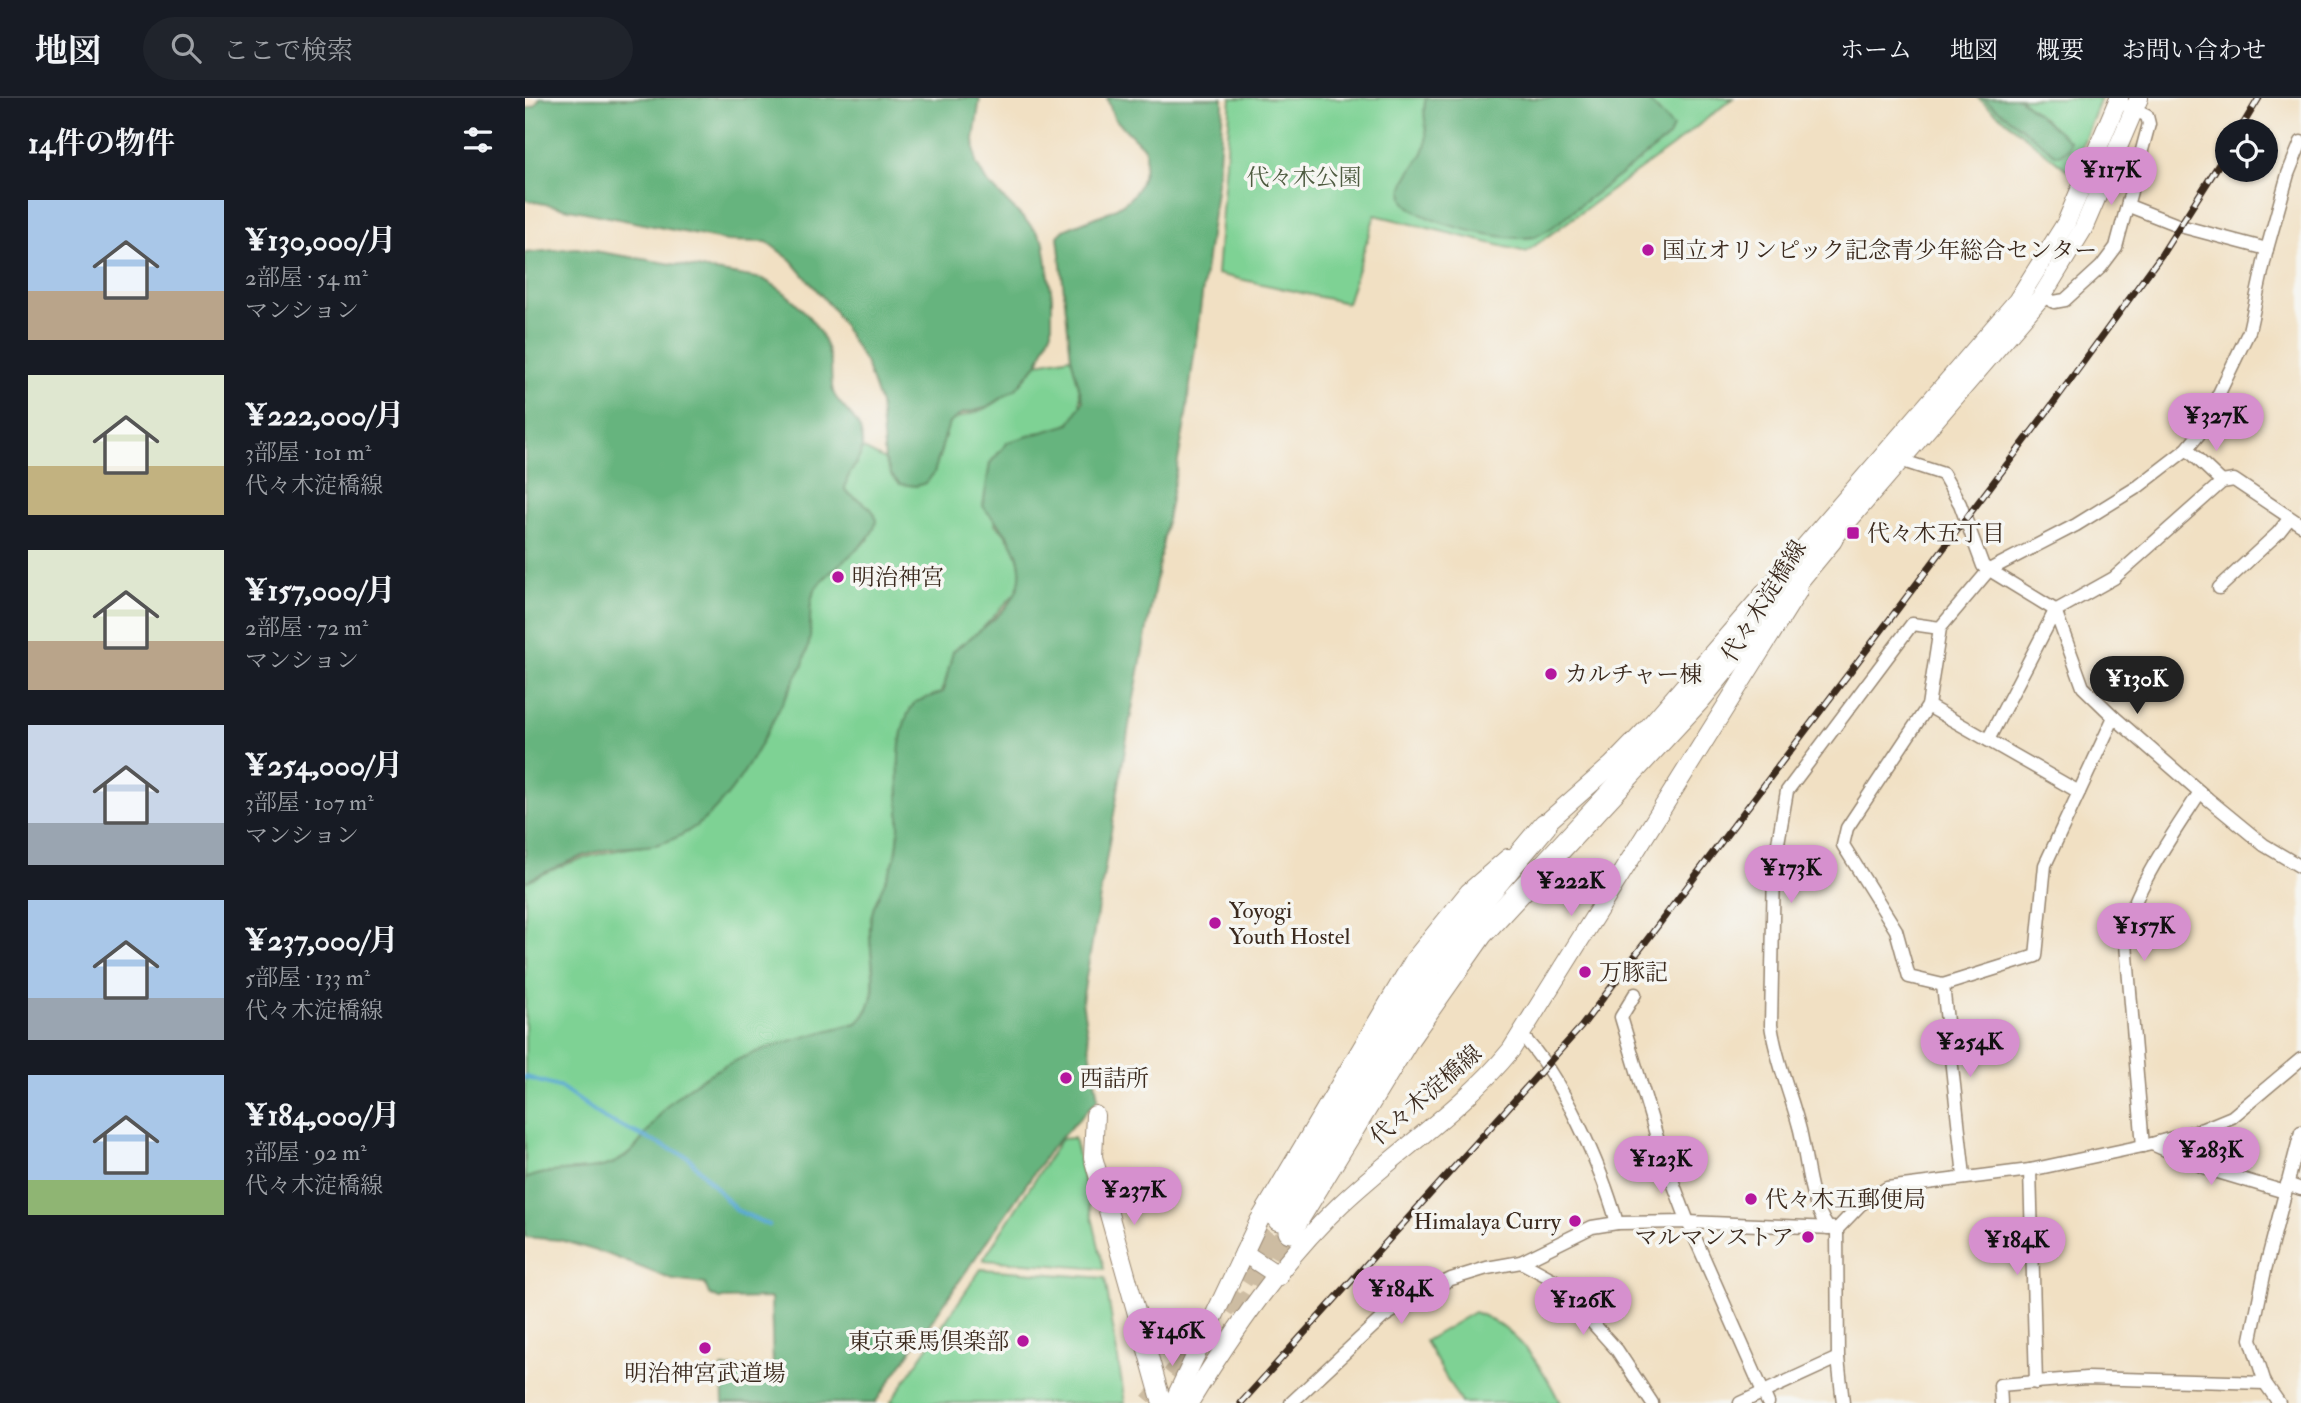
<!DOCTYPE html>
<html lang="ja">
<head>
<meta charset="utf-8">
<style>
  body { margin:0; font-family:"IM FELL Double Pica","Noto Serif JP",serif; background:#20242c; color:#f1f3f6; height:100vh; display:flex; flex-direction:column; font-size:26px; white-space:nowrap }
  * { box-sizing:border-box; margin:0 }
  p { font-size:23px; color:#9ea1a6 }
  .icon { flex:none; width:38px; height:38px; fill:none; stroke:currentColor; stroke-width:2; stroke-linecap:round; stroke-linejoin:round }
  .map { position:relative; flex:1; overflow:hidden }
  .panel { display:flex; flex-direction:column; background:#171b24; width:525px }
  .panel>* { flex:none }
  .tools { position:absolute; left:1690px; top:21px; display:grid; gap:14px }
  .tools a { display:grid; place-items:center; width:63px; height:63px; border-radius:50%; background:#171b24; box-shadow:0 2px 5px #0004; font-size:35px }
  .price { position:absolute; translate:-50% -60px; padding:0 16px; border-radius:24px; background:#d690ce; color:#111; font-size:23px; line-height:46px; filter:drop-shadow(0 2px 4px #0008) }
  .price::after { content:''; position:absolute; left:50%; top:42px; width:21px; height:16px; margin-left:-10px; background:inherit; clip-path:polygon(0 0,100% 0,50% 100%) }
  .price.on { background:#222; color:#fff }
  ul { padding:0; list-style:none }
  li { display:flex; align-items:center; gap:21px; height:175px; padding:0 28px }
  li span { display:grid; place-items:center; flex:none; width:196px; height:140px; border-radius:0px; color:#555 }
  li>.icon { margin-inline-start:auto }
  span .icon { width:84px; height:84px; fill:#fffc; stroke-width:1 }
  li b { font-size:30px }
  h2 { display:flex; justify-content:space-between; align-items:center; height:84px; padding:0 28px; font-size:30px }
  header { display:flex; align-items:center; gap:42px; box-sizing:border-box; height:98px; padding:0 35px; background:#171b24; border-bottom:2px solid #363941 }
  header strong { font-size:33px }
  nav { display:flex; gap:38px; margin-inline-start:auto; font-size:24px }
  .search { width:490px; height:63px; background:#20242c; display:flex; align-items:center; gap:18px; box-sizing:border-box; padding:0 24px; border-radius:38px; color:#9ea1a6; font-size:26px }
  main { display:flex; flex:1; min-height:0 }
  .map>svg:first-child { display:block }
  .green { fill:#7ed294; stroke:#5c7e59; stroke-width:2 }
  .forest { fill:#66b47e; stroke:#506f4e; stroke-width:2 }
  .lines { fill:none; stroke-linecap:round; stroke-linejoin:round }
  .stream { stroke:#56a8d1; stroke-width:4.5 }
  .highway-tunnel { stroke:#cdbca2; stroke-width:23; stroke-dasharray:23 11; stroke-linecap:butt }
  .street-casing { stroke:#968570; stroke-width:15 }
  .secondary-casing { stroke:#968570; stroke-width:20 }
  .highway-casing { stroke:#968570; stroke-width:25 }
  .street { stroke:#fff; stroke-width:12 }
  .secondary { stroke:#fff; stroke-width:18 }
  .highway { stroke:#fff; stroke-width:23 }
  .rail-casing { stroke:#3b2a1e; stroke-width:7 }
  .rail { stroke:#f6f6f2; stroke-width:4.5; stroke-dasharray:13; stroke-linecap:butt }
  .poi-dot { fill:#b5179e; stroke:#f6f6f2; stroke-width:2.5 }
  .labels { text-anchor:middle; dominant-baseline:central; stroke-width:7; stroke-linejoin:round; paint-order:stroke }
  .park-label { font-size:23px; fill:#4f5c41; stroke:#f6f6f2 }
  .poi-label { font-size:23px; fill:#3b2a1e; stroke:#f6f6f2; text-anchor:start }
  .street-label { font-size:23px; fill:#3b2a1e; stroke:#f6f6f2 }
</style>
</head>
<body>
<header>
<strong>地図</strong>
<div class="search"><svg class="icon" aria-label="search" viewBox="0 0 24 24"><circle cx="10" cy="10" r="6"/><path d="M15 15l6 6"/></svg>ここで検索</div>
<nav><a>ホーム</a><a>地図</a><a>概要</a><a>お問い合わせ</a></nav>
</header>
<main>
<section class="panel">
<h2>14件の物件<svg class="icon" aria-label="filters" viewBox="0 0 24 24"><path d="M4 7h16M4 17h16"/><circle cx="9" cy="7" r="2"/><circle cx="15" cy="17" r="2"/></svg></h2>
<ul>
<li><span style="background:linear-gradient(#a9c7e8 65%,#b9a48a 0)"><svg class="icon" aria-label="home" viewBox="0 0 24 24"><path d="M3 11l9-7 9 7M6 9v11h12V9"/></svg></span><div><b>¥130,000/月</b><p>2部屋 · 54 m²</p><p>マンション</p></div></li>
<li><span style="background:linear-gradient(#dfe7d0 65%,#c2b280 0)"><svg class="icon" aria-label="home" viewBox="0 0 24 24"><path d="M3 11l9-7 9 7M6 9v11h12V9"/></svg></span><div><b>¥222,000/月</b><p>3部屋 · 101 m²</p><p>代々木淀橋線</p></div></li>
<li><span style="background:linear-gradient(#dfe7d0 65%,#b9a48a 0)"><svg class="icon" aria-label="home" viewBox="0 0 24 24"><path d="M3 11l9-7 9 7M6 9v11h12V9"/></svg></span><div><b>¥157,000/月</b><p>2部屋 · 72 m²</p><p>マンション</p></div></li>
<li><span style="background:linear-gradient(#c9d6e8 70%,#9aa5b1 0)"><svg class="icon" aria-label="home" viewBox="0 0 24 24"><path d="M3 11l9-7 9 7M6 9v11h12V9"/></svg></span><div><b>¥254,000/月</b><p>3部屋 · 107 m²</p><p>マンション</p></div></li>
<li><span style="background:linear-gradient(#a9c7e8 70%,#9aa5b1 0)"><svg class="icon" aria-label="home" viewBox="0 0 24 24"><path d="M3 11l9-7 9 7M6 9v11h12V9"/></svg></span><div><b>¥237,000/月</b><p>5部屋 · 133 m²</p><p>代々木淀橋線</p></div></li>
<li><span style="background:linear-gradient(#a9c7e8 75%,#8fb573 0)"><svg class="icon" aria-label="home" viewBox="0 0 24 24"><path d="M3 11l9-7 9 7M6 9v11h12V9"/></svg></span><div><b>¥184,000/月</b><p>3部屋 · 92 m²</p><p>代々木淀橋線</p></div></li>
</ul>
</section>
<div class="map">
<svg width="1776" height="1305" viewBox="0 0 1776 1305">
  <rect width="100%" height="100%" fill="#f6f6f2"/>
  <filter id="ink" filterUnits="userSpaceOnUse"><feTurbulence type="fractalNoise" baseFrequency=".0143" numOctaves="2"/><feDisplacementMap in="SourceGraphic" scale="14" xChannelSelector="R" yChannelSelector="G"/><feConvolveMatrix kernelMatrix="1 2 1 2 8 2 1 2 1" color-interpolation-filters="sRGB"/></filter>
  <filter id="wash" filterUnits="userSpaceOnUse"><feTurbulence type="fractalNoise" baseFrequency=".00686" numOctaves="4" result="noise"/><feDisplacementMap in="SourceGraphic" scale="28" xChannelSelector="R" yChannelSelector="G"/><feGaussianBlur stdDeviation="1.57" result="paint"/><feColorMatrix in="noise" values="0 0 0 0 0 0 0 0 0 0 0 0 0 0 0 0 0 1.4 0 .05"/><feComposite in="paint" operator="in"/></filter>
  <g filter="url(#wash)">
    <rect width="100%" height="100%" fill="#f1e0c3"/>
    <g class="green">
      <polygon points="706,0 1208,0 1146,49 1001,154 850,117 822,205 692,176"/>
      <polygon points="1453,0 1576,0 1546,75"/>
      <path d="M546,259C558,304 569,328 510,335L470,426C488,441 499,465 495,490L456,532L435,548L373,697C376,726 375,756 362,782C355,797 346,810 345,827C343,860 360,900 332,925C280,938 185,968 147,1004C126,1022 117,1053 89,1065C65,1076 29,1068 0,1081V784C48,761 80,752 133,746L258,600L278,567L287,495L295,482L344,441L328,401L320,393V383L337,350L360,362L367,378L415,360C421,310 429,326 463,309C484,298 498,282 513,265Z"/>
      <polygon points="549,1040 579,1171 458,1162 536,1041"/>
      <polygon points="456,1171 580,1180 600,1305 365,1305"/>
      <path d="M949,1214C990,1228 1017,1267 1035,1305H936L900,1243Z"/>
    </g>
    <g class="forest">
      <polygon points="15,0 455,0 449,41 451,65 461,83 510,132 519,145 527,199 527,232 513,265 491,291 461,310 436,316 424,325 409,375 401,385 391,388 375,386 367,378 360,362 355,306 341,266 308,211 266,162 242,144 202,143 0,102 0,11 10,8"/>
      <path d="M582,0H698V8L693,77L660,325L605,622L557,903L573,1001L527,1049L350,1305H198L197,1270L248,1269L246,1200L194,1201L184,1196L180,1186L148,1182L82,1156L35,1142L0,1139V1081C29,1068 66,1076 89,1065C117,1053 126,1022 147,1003C200,956 266,942 332,925C361,899 343,861 345,828C347,800 367,778 372,752C380,707 362,641 390,604L418,594L428,553C467,522 520,495 483,438C476,427 465,419 458,408L465,365L483,344L545,326L558,303L546,259L533,138L539,132C583,112 624,110 620,51L589,20Z"/>
      <path d="M901,0H1121L1148,29L1144,39C1115,62 1085,85 1055,107C1042,118 1027,132 1011,138C991,147 884,124 878,100C874,81 893,67 899,52C906,35 895,18 901,0Z"/>
      <polygon points="1458,0 1494,0 1545,43 1543,51 1535,57 1530,56"/>
      <path d="M51,150L238,181C267,196 298,227 305,261C308,272 304,289 310,298C322,317 339,323 337,349C336,366 320,375 320,392C329,402 342,403 349,415C363,439 300,471 290,492C283,505 286,525 285,540C284,549 280,558 278,567C242,627 208,727 134,746C118,750 101,748 85,751C55,756 27,771 0,784V155Z"/>
    </g>
    <g class="lines">
      <polyline class="stream" points="0,979 35,989 80,1021 163,1059 211,1112 244,1127"/>
    </g>
  </g>
  <g filter="url(#ink)">
    <g class="lines">
      <g class="highway-tunnel">
        <polyline points="698,1211 752,1125"/>
        <polyline points="714,1218 765,1133"/>
        <polyline points="626,1305 671,1251"/>
      </g>
      <g class="street-casing">
        <g id="street">
          <polyline points="1604,108 1655,128 1742,151"/>
          <polyline points="1517,198 1529,204 1540,202 1576,169 1591,149 1624,26 1622,18 1602,8"/>
          <polyline points="1662,351 1697,384"/>
          <polyline points="1375,362 1418,376 1435,406 1458,468 1530,512 1558,589 1589,619 1683,701 1739,747 1776,769"/>
          <polyline points="1694,490 1753,435 1764,421"/>
          <polyline points="1403,608 1554,694"/>
          <polyline points="1589,619 1520,767 1511,858 1418,887 1384,879 1371,832 1318,747 1322,730 1403,608 1415,530 1464,472 1551,427 1614,388 1662,351 1675,335 1724,233 1742,151 1763,76 1776,44"/>
          <polyline points="1463,642 1530,513 1589,480 1697,384 1709,382 1776,427"/>
          <polyline points="1418,887 1439,1078"/>
          <polyline points="1110,896 1096,919 1136,1053 1163,1124 1243,1305"/>
          <path d="M996,937C1036,976 1077,1071 1092,1125"/>
          <polyline points="1627,1046 1683,1071 1760,1094"/>
          <path d="M1618,1048L1600,834C1611,787 1649,735 1675,694"/>
          <polyline points="1505,1072 1511,1285"/>
          <polyline points="1762,1086 1776,1091"/>
          <path d="M1303,1130C1283,1100 1283,1066 1275,1032C1266,996 1251,963 1246,927L1249,768L1262,693L1387,526L1415,530"/>
          <polyline points="996,1164 1029,1182 1092,1252 1127,1305"/>
          <polyline points="766,1305 857,1220 890,1199 926,1181 962,1170 996,1164 1067,1129 1092,1125 1163,1124 1308,1130"/>
          <polyline points="1215,1305 1313,1260"/>
          <polyline points="1318,1305 1313,1260 1312,1131 1335,1107 1362,1090 1505,1072 1627,1046 1678,1031 1707,1019 1776,961"/>
          <polyline points="1476,1305 1475,1287 1561,1280 1740,1285"/>
          <polyline points="1754,1305 1740,1285 1726,1241 1740,1172 1776,1034"/>
        </g>
      </g>
      <g class="secondary-casing">
        <g id="secondary">
          <polyline points="1299,451 1517,198 1558,131 1614,0"/>
          <polyline points="1011,734 1087,667 1122,631 1492,203 1541,125 1594,0"/>
          <polyline points="570,1017 568,1059 637,1305"/>
          <polyline points="719,1155 754,1178"/>
          <polyline points="620,1245 674,1250"/>
          <polyline points="648,1305 734,1123 889,862 944,794 983,760"/>
          <path d="M664,1305C707,1235 757,1162 816,1106C871,1054 938,1011 986,952L1273,493"/>
        </g>
      </g>
      <g class="highway-casing">
        <g id="highway">
          <polyline points="754,1121 904,871 933,831 1020,727"/>
          <polyline points="765,1133 883,940 956,836 1174,601 1306,441"/>
        </g>
      </g>
      <use href="#street" class="street"/>
      <use href="#secondary" class="secondary"/>
      <use href="#highway" class="highway"/>
      <g class="rail-casing">
        <g id="rail">
          <polyline points="1714,33 1734,0"/>
          <polyline points="716,1305 1056,929 1524,311 1637,156 1703,52"/>
        </g>
      </g>
      <use href="#rail" class="rail"/>
    </g>
  </g>
  <g class="poi-dot">
    <circle cx="1123" cy="152" r="7"/>
    <rect x="1321" y="428" width="14" height="14" rx="3.5"/>
    <circle cx="313" cy="479" r="7"/>
    <circle cx="1026" cy="576" r="7"/>
    <circle cx="690" cy="825" r="7"/>
    <circle cx="1060" cy="874" r="7"/>
    <circle cx="541" cy="980" r="7"/>
    <circle cx="1226" cy="1101" r="7"/>
    <circle cx="1050" cy="1123" r="7"/>
    <circle cx="1283" cy="1139" r="7"/>
    <circle cx="498" cy="1243" r="7"/>
    <circle cx="180" cy="1250" r="7"/>
  </g>
  <g class="labels">
    <g class="park-label">
      <text x="779" y="79">代々木公園</text>
    </g>
    <g class="poi-label">
      <text x="1137" y="152">国立オリンピック記念青少年総合センター</text>
      <text x="1342" y="435">代々木五丁目</text>
      <text x="327" y="479">明治神宮</text>
      <text x="1040" y="576">カルチャー棟</text>
      <text x="704" y="812">Yoyogi<tspan x="704" dy="26">Youth Hostel</tspan></text>
      <text x="1074" y="874">万豚記</text>
      <text x="555" y="980">西詰所</text>
      <text x="1240" y="1101">代々木五郵便局</text>
      <text x="1036" y="1123" text-anchor="end">Himalaya Curry</text>
      <text x="1269" y="1139" text-anchor="end">マルマンストア</text>
      <text x="484" y="1243" text-anchor="end">東京乗馬倶楽部</text>
      <text x="180" y="1275" text-anchor="middle">明治神宮武道場</text>
    </g>
    <g class="street-label">
      <text transform="translate(1239 503) rotate(-58)">代々木淀橋線</text>
      <text transform="translate(901 997) rotate(-41)">代々木淀橋線</text>
    </g>
  </g>
</svg>
<div class="tools">
<a><svg class="icon" aria-label="locate" viewBox="0 0 24 24"><circle cx="12" cy="12" r="6"/><path d="M12 2v4M12 18v4M2 12h4M18 12h4"/></svg></a>
</div>
<b class="price" style="left:1586px;top:109px">¥117K</b>
<b class="price" style="left:1691px;top:355px">¥327K</b>
<b class="price on" style="left:1612px;top:618px">¥130K</b>
<b class="price" style="left:1266px;top:807px">¥173K</b>
<b class="price" style="left:1046px;top:820px">¥222K</b>
<b class="price" style="left:1619px;top:865px">¥157K</b>
<b class="price" style="left:1445px;top:981px">¥254K</b>
<b class="price" style="left:1686px;top:1089px">¥283K</b>
<b class="price" style="left:1136px;top:1098px">¥123K</b>
<b class="price" style="left:609px;top:1129px">¥237K</b>
<b class="price" style="left:1492px;top:1179px">¥184K</b>
<b class="price" style="left:876px;top:1228px">¥184K</b>
<b class="price" style="left:1058px;top:1239px">¥126K</b>
<b class="price" style="left:647px;top:1270px">¥146K</b>
</div>
</main>
</body>
</html>
